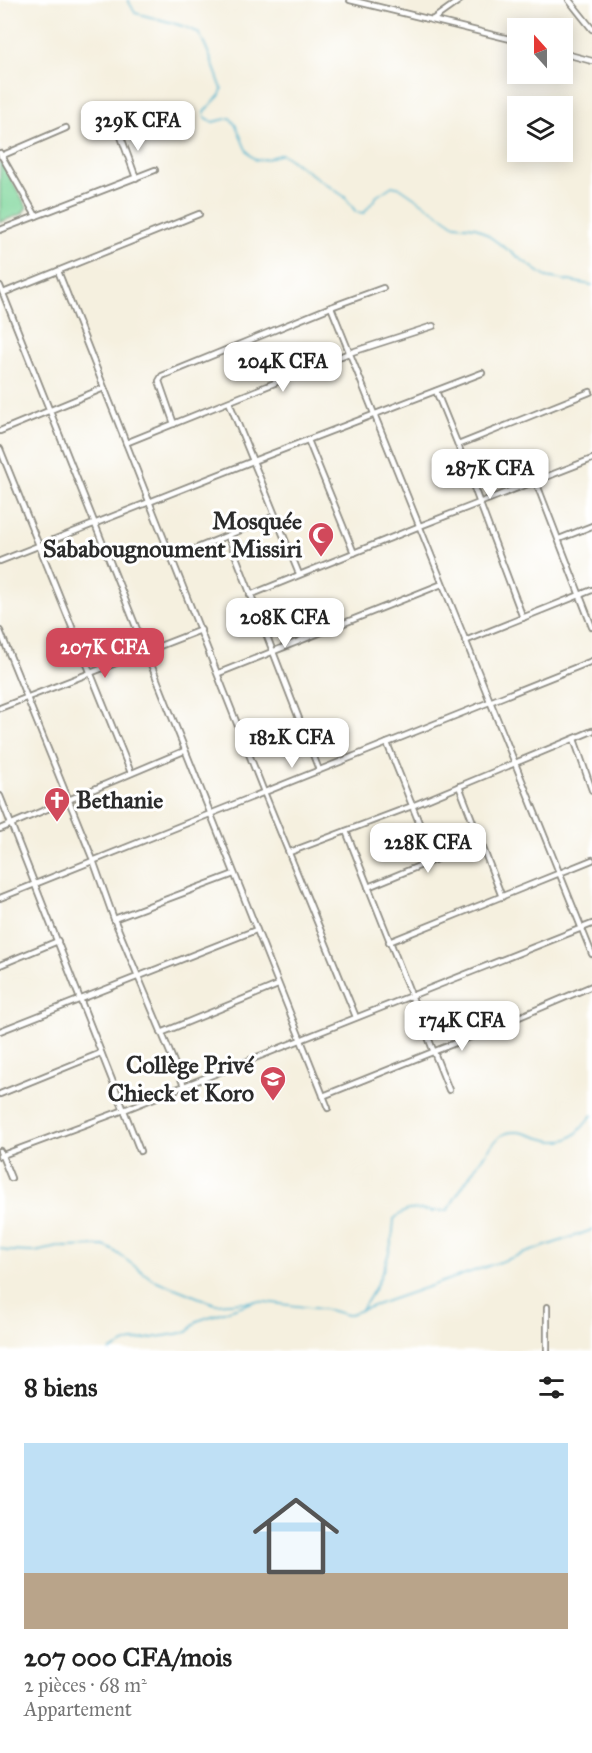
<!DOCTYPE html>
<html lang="fr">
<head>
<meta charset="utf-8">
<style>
  body { margin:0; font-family:"IM FELL Great Primer",serif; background:#f6f6f6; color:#222; height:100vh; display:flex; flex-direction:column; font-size:22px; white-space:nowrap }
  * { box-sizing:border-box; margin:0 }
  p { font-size:20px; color:#767676 }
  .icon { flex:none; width:33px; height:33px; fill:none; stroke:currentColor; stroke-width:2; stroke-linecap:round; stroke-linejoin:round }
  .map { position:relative; height:1351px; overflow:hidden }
  .panel { display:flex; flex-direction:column; background:#fff; flex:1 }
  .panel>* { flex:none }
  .needle { width:39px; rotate:339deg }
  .controls { position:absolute; left:507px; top:18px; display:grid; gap:12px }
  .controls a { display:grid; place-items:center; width:66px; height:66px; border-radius:0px; background:#fff; box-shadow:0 3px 15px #0003; font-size:30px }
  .price { position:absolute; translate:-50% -51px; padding:0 14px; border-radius:12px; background:#fff; color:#222; font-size:20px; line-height:39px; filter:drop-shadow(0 2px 3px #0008) }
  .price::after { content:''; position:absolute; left:50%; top:36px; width:18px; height:14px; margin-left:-9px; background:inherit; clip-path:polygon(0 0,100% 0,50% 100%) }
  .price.active { background:#d1495b; color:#fff }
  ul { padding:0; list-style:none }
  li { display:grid; align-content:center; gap:12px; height:318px; padding:0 24px }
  li span { display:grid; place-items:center; height:186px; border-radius:0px; color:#555 }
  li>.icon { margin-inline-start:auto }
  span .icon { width:108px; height:108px; fill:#fffc; stroke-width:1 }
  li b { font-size:26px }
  h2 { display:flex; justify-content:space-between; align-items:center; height:72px; padding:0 24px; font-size:26px }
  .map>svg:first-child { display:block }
  .green { fill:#7dd59a; stroke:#548062; stroke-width:1.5 }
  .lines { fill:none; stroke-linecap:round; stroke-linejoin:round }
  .stream { stroke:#51b2cf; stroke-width:1.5 }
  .street-casing { stroke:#908e85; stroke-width:8 }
  .street { stroke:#fff; stroke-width:4.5 }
  .labels { text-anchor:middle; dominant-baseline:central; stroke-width:6; stroke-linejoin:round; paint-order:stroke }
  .poi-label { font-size:24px; font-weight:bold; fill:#2b2b2b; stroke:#fff; text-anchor:end }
</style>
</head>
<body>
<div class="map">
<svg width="592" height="1351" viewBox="0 0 592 1351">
  <rect width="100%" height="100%" fill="#fff"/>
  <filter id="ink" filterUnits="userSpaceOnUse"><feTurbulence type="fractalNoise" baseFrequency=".0167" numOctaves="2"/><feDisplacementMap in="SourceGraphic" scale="12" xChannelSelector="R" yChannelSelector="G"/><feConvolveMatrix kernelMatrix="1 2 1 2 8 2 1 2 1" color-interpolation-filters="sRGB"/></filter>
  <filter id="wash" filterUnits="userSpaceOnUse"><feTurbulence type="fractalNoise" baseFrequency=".008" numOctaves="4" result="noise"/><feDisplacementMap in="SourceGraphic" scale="24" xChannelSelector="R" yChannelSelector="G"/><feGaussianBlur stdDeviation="1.35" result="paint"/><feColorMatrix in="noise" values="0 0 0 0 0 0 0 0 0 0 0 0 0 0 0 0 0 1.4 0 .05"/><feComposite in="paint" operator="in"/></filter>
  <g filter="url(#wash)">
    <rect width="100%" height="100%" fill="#f5f0df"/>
    <polygon class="green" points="0,160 27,207 22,214 0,222"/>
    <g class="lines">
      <g class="stream">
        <path d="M128,0L135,13C149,17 188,25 198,33C206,41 217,77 222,89L220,95L204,112L205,117L213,122L230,118C245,133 238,147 256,160L267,159L282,154L345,197L356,212L364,213L377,196L392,186L401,188L455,225L476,227L546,277L592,285"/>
        <polyline points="0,1248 7,1251 35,1252 58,1247 104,1246 113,1250 152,1279 215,1304 257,1301 329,1310 347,1315 592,1230"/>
        <path d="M361,1310C380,1285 393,1251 394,1219C414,1200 426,1216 448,1210C456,1196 489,1144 502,1135C521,1124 545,1146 565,1140C577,1136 585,1124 592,1115"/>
        <polyline points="110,1351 128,1342 188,1332 197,1321 253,1302"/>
      </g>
    </g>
  </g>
  <g filter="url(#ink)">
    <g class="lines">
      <g class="street-casing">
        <g id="street">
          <polyline points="350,0 518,41"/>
          <polyline points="569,0 592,29"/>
          <polyline points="432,20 460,0"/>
          <polyline points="562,53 592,61"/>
          <polyline points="120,134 136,178"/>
          <polyline points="0,153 36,216"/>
          <polyline points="1,156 66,128"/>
          <polyline points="0,230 155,170"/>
          <polyline points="58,271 264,792 356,1017"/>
          <polyline points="0,286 328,1108"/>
          <polyline points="3,293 199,214"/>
          <polyline points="331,307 592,954"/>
          <polyline points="436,391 458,445 523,618"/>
          <polyline points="229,402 299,574"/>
          <polyline points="174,424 159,381 162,376 331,307 383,288"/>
          <polyline points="0,431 104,388"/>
          <polyline points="308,440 354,553"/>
          <polyline points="126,443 349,353 433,326"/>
          <polyline points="458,445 590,392"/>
          <polyline points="0,449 131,773"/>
          <polyline points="536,482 592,627"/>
          <polyline points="228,536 319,770"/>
          <polyline points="559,539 592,526"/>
          <polyline points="173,558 275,516"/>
          <polyline points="0,561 253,461 482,373"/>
          <polyline points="250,595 420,526 592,459"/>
          <polyline points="0,631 93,860 114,919 184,1086"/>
          <polyline points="465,641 592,590"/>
          <polyline points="219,673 442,584"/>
          <polyline points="0,708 201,630"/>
          <polyline points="574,739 592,790"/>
          <polyline points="387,743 434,860"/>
          <polyline points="459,786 502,897"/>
          <polyline points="0,796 140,1151"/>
          <polyline points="0,829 184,751"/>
          <polyline points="346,831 449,1090"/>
          <polyline points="290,852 412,806 592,731"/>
          <polyline points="368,887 480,841"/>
          <polyline points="0,898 592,661"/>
          <polyline points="114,919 234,874"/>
          <polyline points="389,942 592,860"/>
          <polyline points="0,965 58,941"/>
          <polyline points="0,1031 256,930"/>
          <polyline points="161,1033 278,985"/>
          <polyline points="0,1094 101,1053"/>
          <polyline points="323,1096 505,1023 592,986"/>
          <polyline points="0,1151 11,1178"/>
          <polyline points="0,1156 124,1110 592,924"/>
          <polyline points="547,1351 547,1307"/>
        </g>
      </g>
      <use href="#street" class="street"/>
    </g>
  </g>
  <defs>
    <g id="mosque-pin" transform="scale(1.35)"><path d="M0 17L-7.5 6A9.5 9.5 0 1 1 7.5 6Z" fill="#d1495b" stroke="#fff"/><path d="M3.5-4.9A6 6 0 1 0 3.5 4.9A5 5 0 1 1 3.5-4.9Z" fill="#fff"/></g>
    <g id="church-pin" transform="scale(1.35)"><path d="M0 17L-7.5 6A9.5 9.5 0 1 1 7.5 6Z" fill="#d1495b" stroke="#fff"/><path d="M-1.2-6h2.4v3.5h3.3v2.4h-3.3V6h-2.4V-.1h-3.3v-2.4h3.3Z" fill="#fff"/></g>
    <g id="school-pin" transform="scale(1.35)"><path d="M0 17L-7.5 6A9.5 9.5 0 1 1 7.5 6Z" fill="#d1495b" stroke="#fff"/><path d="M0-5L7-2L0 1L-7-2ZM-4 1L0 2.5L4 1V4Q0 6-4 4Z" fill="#fff"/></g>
  </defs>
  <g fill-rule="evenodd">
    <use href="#mosque-pin" x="321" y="535"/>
    <use href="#church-pin" x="57" y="800"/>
    <use href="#school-pin" x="273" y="1079"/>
  </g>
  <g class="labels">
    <g class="poi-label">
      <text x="302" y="521">Mosquée<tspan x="302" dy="28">Sababougnoument Missiri</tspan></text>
      <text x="76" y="800" text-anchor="start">Bethanie</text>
      <text x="254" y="1065">Collège Privé<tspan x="254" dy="28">Chieck et Koro</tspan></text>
    </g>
  </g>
</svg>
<div class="controls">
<a><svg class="needle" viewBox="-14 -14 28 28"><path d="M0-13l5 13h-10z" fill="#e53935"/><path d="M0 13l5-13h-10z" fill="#767676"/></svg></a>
<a><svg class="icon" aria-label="layers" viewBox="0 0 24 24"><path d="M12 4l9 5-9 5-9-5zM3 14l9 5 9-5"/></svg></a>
</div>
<b class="price" style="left:138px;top:152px">329K CFA</b>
<b class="price" style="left:283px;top:393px">204K CFA</b>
<b class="price" style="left:490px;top:500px">287K CFA</b>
<b class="price" style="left:285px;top:649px">208K CFA</b>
<b class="price active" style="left:105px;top:679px">207K CFA</b>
<b class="price" style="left:292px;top:769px">182K CFA</b>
<b class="price" style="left:428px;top:874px">228K CFA</b>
<b class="price" style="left:462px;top:1052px">174K CFA</b>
</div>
<section class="panel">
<h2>8 biens<svg class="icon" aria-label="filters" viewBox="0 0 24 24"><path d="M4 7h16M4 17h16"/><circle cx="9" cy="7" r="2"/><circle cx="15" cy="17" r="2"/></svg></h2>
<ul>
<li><span style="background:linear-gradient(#bfe0f5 70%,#b9a48a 0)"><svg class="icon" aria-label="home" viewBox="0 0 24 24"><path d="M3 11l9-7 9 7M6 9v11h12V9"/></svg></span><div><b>207 000 CFA/mois</b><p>2 pièces · 68 m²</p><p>Appartement</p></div></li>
</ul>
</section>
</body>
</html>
